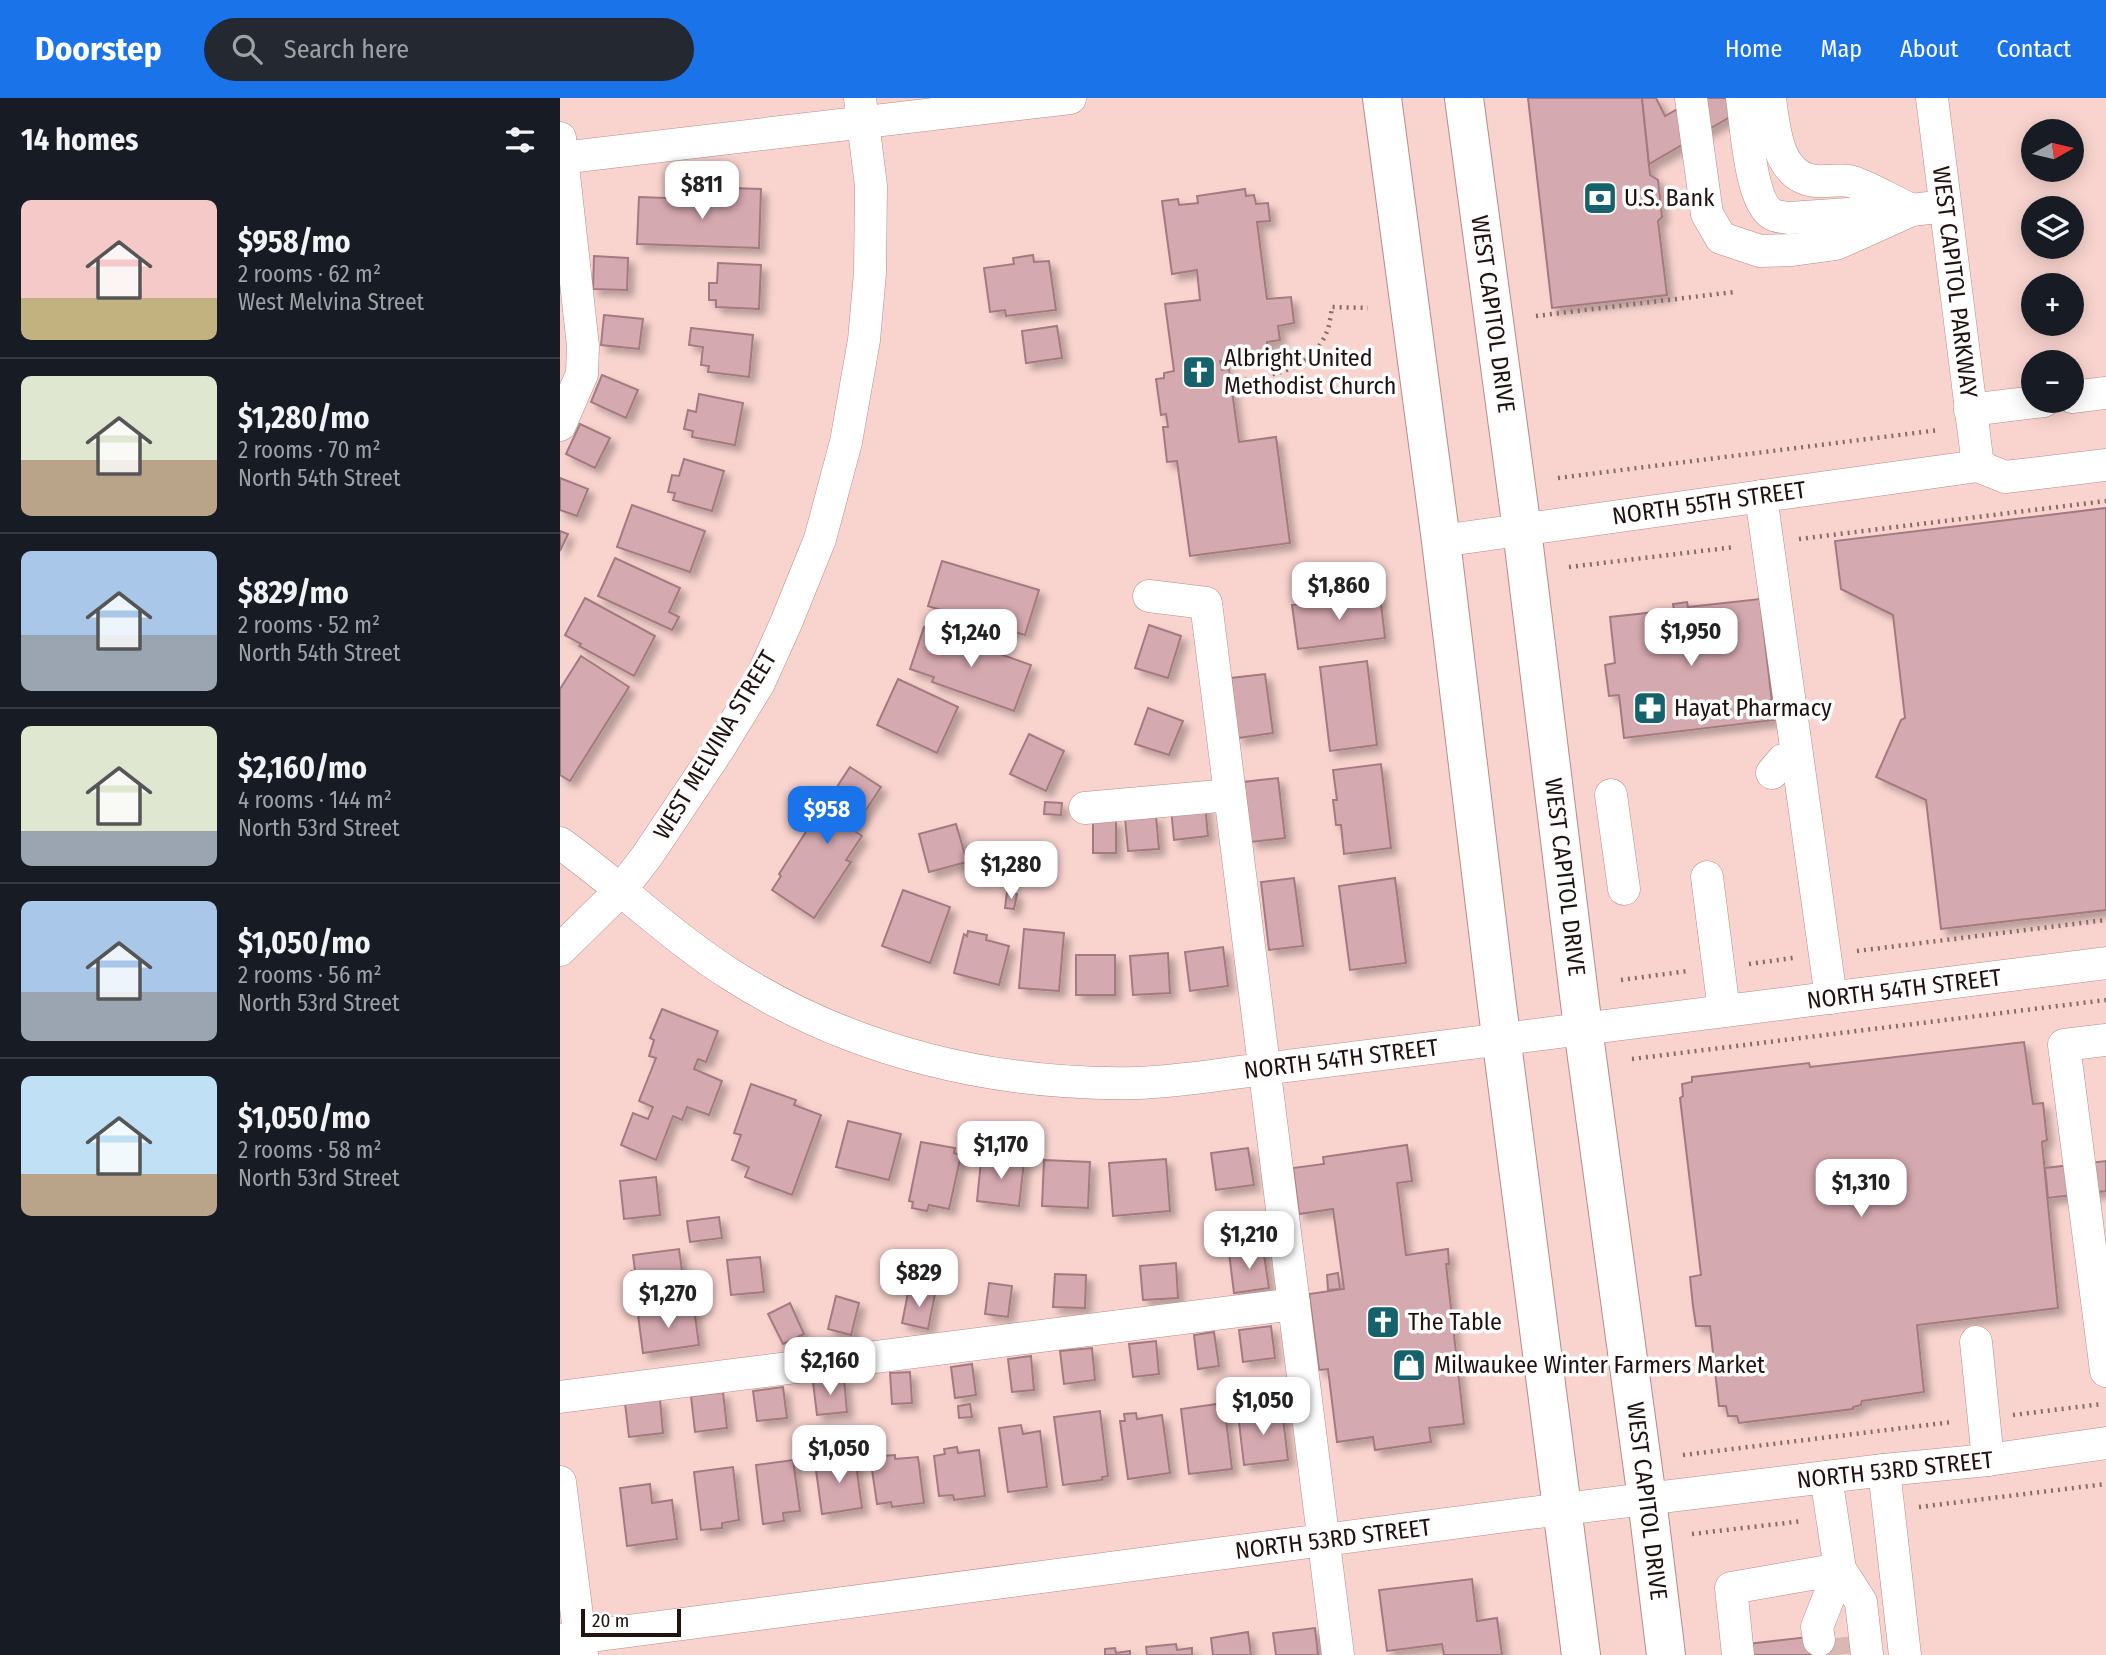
<!DOCTYPE html>
<html lang="en">
<head>
<meta charset="utf-8">
<style>
  body { margin:0; font-family:"Fira Sans Condensed",sans-serif; background:#242831; color:#f1f3f6; height:100vh; display:flex; flex-direction:column; font-size:26px; white-space:nowrap }
  * { box-sizing:border-box; margin:0 }
  p { font-size:23px; color:#9ea1a6 }
  .icon { flex:none; width:38px; height:38px; fill:none; stroke:currentColor; stroke-width:2; stroke-linecap:round; stroke-linejoin:round }
  .map { position:relative; flex:1; overflow:hidden }
  .details { display:flex; flex-direction:column; background:#171b24; width:560px }
  .details>* { flex:none }
  .needle { width:46px; rotate:82deg }
  .tools { position:absolute; left:1461px; top:21px; display:grid; gap:14px }
  .tools a { display:grid; place-items:center; width:63px; height:63px; border-radius:50%; background:#171b24; box-shadow:0 4px 18px #0003; font-size:35px }
  .scale { position:absolute; left:21px; bottom:18px; width:100px; box-sizing:border-box; padding-left:7px; border:4px solid #211210; border-top:0; font-size:19px; line-height:24px; white-space:nowrap; color:#211210; -webkit-text-stroke:5px #fff; paint-order:stroke }
  .price { position:absolute; translate:-50% -60px; padding:0 16px; border-radius:14px; background:#fff; color:#222; font-size:23px; line-height:46px; filter:drop-shadow(0 2px 4px #0008) }
  .price::after { content:''; position:absolute; left:50%; top:42px; width:21px; height:16px; margin-left:-10px; background:inherit; clip-path:polygon(0 0,100% 0,50% 100%) }
  .price.selected { background:#1a73e8; color:#fff }
  ul { padding:0; list-style:none }
  li { display:flex; align-items:center; gap:21px; height:175px; padding:0 21px }
  li+li { border-top:2px solid #363941 }
  li span { display:grid; place-items:center; flex:none; width:196px; height:140px; border-radius:10px; color:#555 }
  li>.icon { margin-inline-start:auto }
  span .icon { width:84px; height:84px; fill:#fffc; stroke-width:1 }
  li b { font-size:30px }
  h2 { display:flex; justify-content:space-between; align-items:center; height:84px; padding:0 21px; font-size:30px }
  header { display:flex; align-items:center; gap:42px; box-sizing:border-box; height:98px; padding:0 35px; background:#1a73e8; color:#fff }
  header strong { font-size:33px }
  nav { display:flex; gap:38px; margin-inline-start:auto; font-size:24px }
  .search { width:490px; height:63px; background:#242831; display:flex; align-items:center; gap:18px; box-sizing:border-box; padding:0 24px; border-radius:38px; color:#9ea1a6; font-size:26px }
  main { display:flex; flex:1; min-height:0 }
  .map>svg:first-child { display:block }
  .building { fill:#d5a9b0; stroke:#a47a81; stroke-width:2; filter:url(#shadow) }
  .lines { fill:none; stroke-linecap:round; stroke-linejoin:round }
  .minor-tunnel { stroke:#d9b7b2; stroke-width:32; stroke-dasharray:32 16; stroke-linecap:butt }
  .minor-casing { stroke:#b78c86; stroke-width:33 }
  .major-casing { stroke:#b78c86; stroke-width:40 }
  .path { stroke:#856c69; stroke-width:4.5; stroke-dasharray:2 5; stroke-linecap:butt }
  .minor { stroke:#fff; stroke-width:32 }
  .major { stroke:#fff; stroke-width:38 }
  .labels { text-anchor:middle; dominant-baseline:central; stroke-width:7; stroke-linejoin:round; paint-order:stroke }
  .poi-label { font-size:24px; fill:#211210; stroke:#fff; text-anchor:start }
  .street-label { font-size:24px; fill:#211210; stroke:#fff }
</style>
</head>
<body>
<header>
<strong>Doorstep</strong>
<div class="search"><svg class="icon" aria-label="search" viewBox="0 0 24 24"><circle cx="10" cy="10" r="6"/><path d="M15 15l6 6"/></svg>Search here</div>
<nav><a>Home</a><a>Map</a><a>About</a><a>Contact</a></nav>
</header>
<main>
<section class="details">
<h2>14 homes<svg class="icon" aria-label="filters" viewBox="0 0 24 24"><path d="M4 7h16M4 17h16"/><circle cx="9" cy="7" r="2"/><circle cx="15" cy="17" r="2"/></svg></h2>
<ul>
<li><span style="background:linear-gradient(#f6c9c9 70%,#c2b280 0)"><svg class="icon" aria-label="home" viewBox="0 0 24 24"><path d="M3 11l9-7 9 7M6 9v11h12V9"/></svg></span><div><b>$958/mo</b><p>2 rooms · 62 m²</p><p>West Melvina Street</p></div></li>
<li><span style="background:linear-gradient(#dfe7d0 60%,#b9a48a 0)"><svg class="icon" aria-label="home" viewBox="0 0 24 24"><path d="M3 11l9-7 9 7M6 9v11h12V9"/></svg></span><div><b>$1,280/mo</b><p>2 rooms · 70 m²</p><p>North 54th Street</p></div></li>
<li><span style="background:linear-gradient(#a9c7e8 60%,#9aa5b1 0)"><svg class="icon" aria-label="home" viewBox="0 0 24 24"><path d="M3 11l9-7 9 7M6 9v11h12V9"/></svg></span><div><b>$829/mo</b><p>2 rooms · 52 m²</p><p>North 54th Street</p></div></li>
<li><span style="background:linear-gradient(#dfe7d0 75%,#9aa5b1 0)"><svg class="icon" aria-label="home" viewBox="0 0 24 24"><path d="M3 11l9-7 9 7M6 9v11h12V9"/></svg></span><div><b>$2,160/mo</b><p>4 rooms · 144 m²</p><p>North 53rd Street</p></div></li>
<li><span style="background:linear-gradient(#a9c7e8 65%,#9aa5b1 0)"><svg class="icon" aria-label="home" viewBox="0 0 24 24"><path d="M3 11l9-7 9 7M6 9v11h12V9"/></svg></span><div><b>$1,050/mo</b><p>2 rooms · 56 m²</p><p>North 53rd Street</p></div></li>
<li><span style="background:linear-gradient(#bfe0f5 70%,#b9a48a 0)"><svg class="icon" aria-label="home" viewBox="0 0 24 24"><path d="M3 11l9-7 9 7M6 9v11h12V9"/></svg></span><div><b>$1,050/mo</b><p>2 rooms · 58 m²</p><p>North 53rd Street</p></div></li>
</ul>
</section>
<div class="map">
<svg width="1546" height="1557" viewBox="0 0 1546 1557">
  <defs>
    <filter id="shadow"><feDropShadow dx="6" dy="6" stdDeviation="3.5" flood-color="#0004"/></filter>
  </defs>
  <rect width="100%" height="100%" fill="#f9d4cf"/>
  <g class="building">
    <polygon points="968,0 1082,0 1090,77 1098,82 1102,119 1098,123 1107,197 992,210"/>
    <polygon points="1082,0 1096,0 1105,18 1137,0 1193,0 1194,5 1089,66"/>
    <polygon points="170,90 201,91 199,150 77,146 79,99 163,102 163,95 170,95"/>
    <polygon points="685,91 686,98 694,97 696,106 708,105 710,123 697,124 707,201 731,199 734,225 718,228 720,242 707,244 708,257 660,263 662,272 669,271 679,344 716,339 730,445 630,458 617,363 607,364 603,329 608,329 606,316 601,317 596,281 604,280 604,275 614,273 605,206 640,202 637,172 612,176 602,103 618,101 619,107 638,105 637,98"/>
    <polygon points="473,157 474,164 489,163 496,212 446,218 445,212 430,214 424,170 454,166 453,160"/>
    <polygon points="34,158 68,160 67,192 33,191"/>
    <polygon points="158,165 201,167 199,211 156,209 156,202 149,202 149,185 157,185"/>
    <polygon points="44,217 83,221 79,251 41,247"/>
    <polygon points="497,228 502,260 466,265 462,233"/>
    <polygon points="131,230 193,237 189,279 148,274 149,268 141,267 143,249 129,247"/>
    <polygon points="42,277 78,292 66,320 31,304"/>
    <polygon points="139,296 183,305 175,347 132,339 133,333 124,331 128,312 136,314"/>
    <polygon points="20,326 50,340 35,370 6,356"/>
    <polygon points="124,361 164,373 152,413 113,402 115,395 108,394 112,377 119,378"/>
    <polygon points="0,380 28,391 17,418 0,412"/>
    <polygon points="72,407 145,433 130,474 57,449"/>
    <polygon points="1546,410 1546,812 1381,831 1366,702 1316,679 1341,622 1345,620 1333,517 1281,491 1275,443"/>
    <polygon points="0,433 8,436 0,453"/>
    <polygon points="55,460 120,490 109,514 119,519 112,532 38,498"/>
    <polygon points="382,463 479,492 465,537 368,508"/>
    <polygon points="810,497 810,499 820,497 825,540 738,551 732,507"/>
    <polygon points="25,500 95,538 74,578 19,548 21,546 5,537"/>
    <polygon points="1200,501 1214,622 1064,640 1059,597 1049,598 1045,567 1055,565 1050,519 1114,512 1113,506 1127,504 1128,509"/>
    <polygon points="589,527 621,538 608,580 575,570"/>
    <polygon points="364,529 471,567 454,613 372,584 374,579 350,571"/>
    <polygon points="21,558 69,589 10,683 0,677 0,591"/>
    <polygon points="807,563 817,647 770,653 760,569"/>
    <polygon points="705,576 713,635 678,640 671,580"/>
    <polygon points="338,581 398,609 377,655 317,627"/>
    <polygon points="588,610 623,623 609,657 575,646"/>
    <polygon points="469,636 504,653 486,693 450,676"/>
    <polygon points="821,666 831,750 784,756 781,727 776,727 773,702 777,702 773,672"/>
    <polygon points="290,669 321,689 293,732 302,738 286,762 291,764 254,820 212,792 221,778 219,776 249,729 253,732 272,703 269,701"/>
    <polygon points="718,680 725,740 691,744 683,684"/>
    <polygon points="485,704 502,705 501,717 484,716"/>
    <polygon points="645,707 648,738 614,742 611,710"/>
    <polygon points="596,718 599,751 568,753 565,720"/>
    <polygon points="533,721 556,722 556,755 533,755"/>
    <polygon points="396,726 407,764 369,774 359,736"/>
    <polygon points="734,780 743,848 709,852 701,784"/>
    <polygon points="835,780 846,865 790,872 779,788"/>
    <polygon points="343,792 390,809 370,865 322,848"/>
    <polygon points="447,794 457,796 454,811 445,810"/>
    <polygon points="464,831 504,835 499,893 459,890"/>
    <polygon points="408,833 427,837 426,842 449,848 439,887 394,875 404,836 407,838"/>
    <polygon points="663,849 668,888 630,893 625,854"/>
    <polygon points="608,855 610,895 573,897 570,858"/>
    <rect x="516" y="857" width="39" height="40"/>
    <polygon points="102,911 158,933 146,964 138,961 134,971 162,983 149,1017 127,1009 122,1022 113,1018 96,1062 61,1047 73,1015 88,1021 93,1009 79,1003 96,960 89,958 94,942 90,940"/>
    <polygon points="1464,944 1473,1006 1483,1005 1487,1042 1482,1044 1498,1210 1357,1227 1364,1294 1302,1303 1301,1307 1293,1309 1293,1311 1179,1325 1177,1318 1168,1318 1166,1308 1159,1308 1150,1228 1136,1228 1133,1208 1130,1179 1141,1177 1120,1000 1123,998 1122,986 1132,984 1132,979 1249,965 1250,969"/>
    <polygon points="191,986 236,1002 234,1007 261,1017 232,1097 185,1079 189,1069 172,1062 181,1037 174,1035"/>
    <polygon points="288,1023 341,1036 329,1082 276,1069"/>
    <polygon points="361,1044 395,1050 394,1055 401,1057 389,1111 369,1107 367,1113 352,1110 353,1104 349,1103"/>
    <polygon points="847,1047 852,1083 837,1085 846,1157 888,1151 889,1166 886,1166 904,1326 869,1330 871,1344 815,1352 813,1339 777,1344 768,1271 759,1272 749,1196 784,1191 773,1111 739,1116 733,1070 764,1066 763,1059"/>
    <polygon points="688,1050 694,1087 656,1092 651,1055"/>
    <polygon points="438,1057 454,1059 453,1063 464,1064 459,1108 417,1103 421,1063 437,1064"/>
    <polygon points="606,1061 610,1113 553,1118 549,1065"/>
    <polygon points="484,1062 530,1064 528,1110 482,1108"/>
    <polygon points="1546,1063 1546,1093 1488,1100 1485,1070"/>
    <polygon points="96,1079 100,1117 64,1121 60,1083"/>
    <polygon points="159,1119 162,1140 130,1144 127,1123"/>
    <polygon points="703,1150 709,1190 674,1195 669,1155"/>
    <polygon points="119,1151 125,1194 76,1200 72,1173 75,1173 73,1157"/>
    <polygon points="200,1159 204,1194 171,1197 167,1162"/>
    <polygon points="616,1165 618,1200 583,1202 580,1168"/>
    <polygon points="778,1175 780,1191 768,1192 767,1177"/>
    <polygon points="495,1176 526,1177 525,1210 493,1209"/>
    <polygon points="429,1185 452,1188 448,1219 425,1216"/>
    <polygon points="349,1190 375,1196 368,1231 342,1225"/>
    <polygon points="276,1198 299,1205 291,1237 268,1231"/>
    <polygon points="230,1205 244,1236 223,1246 208,1216"/>
    <polygon points="134,1210 139,1247 83,1255 78,1217"/>
    <polygon points="711,1228 715,1260 683,1264 679,1232"/>
    <polygon points="654,1234 659,1268 638,1271 634,1237"/>
    <polygon points="596,1243 599,1276 573,1279 569,1246"/>
    <polygon points="532,1250 535,1282 504,1286 500,1253"/>
    <polygon points="471,1258 474,1292 452,1294 448,1261"/>
    <polygon points="412,1266 416,1297 395,1300 391,1269"/>
    <polygon points="350,1274 352,1305 332,1306 330,1275"/>
    <polygon points="284,1281 287,1314 257,1317 253,1284"/>
    <polygon points="223,1289 227,1320 197,1323 193,1293"/>
    <polygon points="163,1294 167,1330 135,1334 131,1298"/>
    <polygon points="100,1301 103,1335 69,1339 65,1305"/>
    <polygon points="664,1305 672,1371 629,1376 621,1311"/>
    <polygon points="410,1306 412,1319 399,1320 398,1308"/>
    <polygon points="722,1311 728,1362 684,1367 678,1316"/>
    <polygon points="540,1313 548,1378 542,1379 542,1382 503,1387 494,1319"/>
    <polygon points="576,1315 577,1321 602,1317 610,1375 568,1381 560,1323 565,1323 564,1316"/>
    <polygon points="461,1327 463,1336 480,1333 487,1389 448,1394 439,1330"/>
    <polygon points="397,1349 398,1355 419,1352 425,1398 394,1402 393,1397 379,1398 374,1358 385,1356 384,1351"/>
    <polygon points="335,1357 335,1361 358,1359 364,1405 332,1409 331,1404 317,1406 311,1365 323,1364 322,1358"/>
    <polygon points="295,1359 302,1410 262,1416 255,1365"/>
    <polygon points="233,1362 240,1413 223,1415 224,1423 203,1426 196,1367"/>
    <polygon points="173,1369 179,1422 162,1425 162,1430 141,1432 134,1374"/>
    <polygon points="90,1386 92,1405 112,1402 117,1441 67,1448 60,1390"/>
    <polygon points="912,1481 917,1523 937,1520 942,1557 884,1557 882,1546 827,1553 819,1492"/>
    <polygon points="755,1530 758,1557 716,1557 713,1535"/>
    <polygon points="688,1534 691,1557 653,1557 651,1540"/>
    <polygon points="1248,1539 1250,1557 1189,1557 1188,1546"/>
    <polygon points="616,1546 617,1552 632,1550 632,1557 587,1557 586,1549"/>
    <polygon points="555,1550 556,1555 570,1553 570,1557 545,1557 545,1551"/>
  </g>
  <g class="lines">
    <polyline class="minor-tunnel" points="1276,1540 1278,1557"/>
    <g class="minor-casing">
      <g id="minor">
        <polyline points="1131,0 1147,116 1161,140 1200,153 1232,152 1276,146 1352,112 1385,108"/>
        <path d="M1182,0C1186,26 1190,103 1212,116C1216,119 1224,119 1229,120L1334,113"/>
        <path d="M1210,0C1214,30 1217,79 1256,83C1267,84 1278,81 1289,83C1302,85 1334,104 1348,110"/>
        <polyline points="1372,0 1418,368"/>
        <polyline points="0,60 510,0"/>
        <polyline points="1512,299 1546,295"/>
        <polyline points="1410,312 1484,303"/>
        <polyline points="0,327 22,276 23,248 0,40"/>
        <polyline points="1418,368 1445,379 1546,367"/>
        <polyline points="1201,398 1271,900"/>
        <polyline points="881,443 1418,368"/>
        <polyline points="589,498 646,505 778,1557"/>
        <polyline points="1212,675 1223,662 1237,660"/>
        <polyline points="1051,697 1064,791"/>
        <polyline points="525,710 670,697"/>
        <path d="M0,745C59,787 111,839 173,878C293,954 435,988 577,985C619,984 662,976 704,971L1546,865"/>
        <polyline points="1147,779 1164,913"/>
        <polyline points="0,852 60,793 87,758 158,652 199,585 226,525 260,441 286,344 304,242 310,175 311,88 300,0"/>
        <polyline points="1546,942 1504,947 1546,1273"/>
        <polyline points="1416,1244 1428,1362"/>
        <polyline points="0,1299 734,1206"/>
        <polyline points="1324,1372 1345,1557"/>
        <polyline points="1266,1379 1280,1471 1301,1504 1307,1557"/>
        <polyline points="0,1384 22,1557"/>
        <polyline points="0,1542 962,1416 1324,1372 1428,1362 1546,1345"/>
        <polyline points="1259,1542 1257,1529 1280,1471"/>
        <polyline points="1178,1557 1171,1490 1280,1471"/>
      </g>
    </g>
    <g class="major-casing">
      <g id="major">
        <polyline points="822,0 881,443 936,899 1021,1557"/>
        <polyline points="904,0 962,432 1023,930 1087,1401 1106,1557"/>
      </g>
    </g>
    <g class="path">
      <polyline points="976,218 1174,194"/>
      <path d="M671,283C711,278 752,274 768,231C770,224 771,216 772,209L808,210"/>
      <polyline points="998,380 1379,332 1379,331"/>
      <polyline points="1239,441 1546,403"/>
      <polyline points="1009,469 1175,449"/>
      <polyline points="1297,853 1546,822"/>
      <polyline points="1189,866 1233,860"/>
      <polyline points="1061,882 1128,873"/>
      <polyline points="1072,961 1546,902"/>
      <polyline points="1453,1317 1542,1306"/>
      <polyline points="1123,1357 1392,1324"/>
      <polyline points="1359,1409 1546,1386"/>
      <polyline points="1132,1436 1243,1423"/>
    </g>
    <use href="#minor" class="minor"/>
    <use href="#major" class="major"/>
  </g>
  <defs>
    <g id="bank-square" transform="scale(1.75)"><rect x="-9" y="-9" width="18" height="18" rx="4" fill="#15626c" stroke="#fff"/><path d="M-6-4H6V4H-6ZM0-2.3a2.3 2.3 0 1 0 0 4.6a2.3 2.3 0 1 0 0-4.6Z" fill="#fff"/></g>
    <g id="church-square" transform="scale(1.75)"><rect x="-9" y="-9" width="18" height="18" rx="4" fill="#15626c" stroke="#fff"/><path d="M-1.2-6h2.4v3.5h3.3v2.4h-3.3V6h-2.4V-.1h-3.3v-2.4h3.3Z" fill="#fff"/></g>
    <g id="pharmacy-square" transform="scale(1.75)"><rect x="-9" y="-9" width="18" height="18" rx="4" fill="#15626c" stroke="#fff"/><path d="M-2-6h4v4h4v4h-4v4h-4v-4h-4v-4h4Z" fill="#fff"/></g>
    <g id="shop-square" transform="scale(1.75)"><rect x="-9" y="-9" width="18" height="18" rx="4" fill="#15626c" stroke="#fff"/><path d="M-5-2.5h2.3a2.7 3.5 0 0 1 5.4 0H5L5.5 6h-11ZM-1.5-2.5h3a1.5 2.3 0 0 0-3 0Z" fill="#fff"/></g>
  </defs>
  <g fill-rule="evenodd">
    <use href="#bank-square" x="1040" y="100"/>
    <use href="#church-square" x="639" y="274"/>
    <use href="#pharmacy-square" x="1090" y="610"/>
    <use href="#church-square" x="823" y="1224"/>
    <use href="#shop-square" x="849" y="1267"/>
  </g>
  <g class="labels">
    <g class="poi-label">
      <text x="1064" y="100">U.S. Bank</text>
      <text x="664" y="260">Albright United<tspan x="664" dy="28">Methodist Church</tspan></text>
      <text x="1114" y="610">Hayat Pharmacy</text>
      <text x="848" y="1224">The Table</text>
      <text x="874" y="1267">Milwaukee Winter Farmers Market</text>
    </g>
    <g class="street-label">
      <text transform="translate(1395 184) rotate(83)">WEST CAPITOL PARKWAY</text>
      <text transform="translate(933 216) rotate(82)">WEST CAPITOL DRIVE</text>
      <text transform="translate(1149 405) rotate(-8)">NORTH 55TH STREET</text>
      <text transform="translate(155 647) rotate(-59)">WEST MELVINA STREET</text>
      <text transform="translate(1005 779) rotate(83)">WEST CAPITOL DRIVE</text>
      <text transform="translate(1344 891) rotate(-7)">NORTH 54TH STREET</text>
      <text transform="translate(781 961) rotate(-7)">NORTH 54TH STREET</text>
      <text transform="translate(1335 1372) rotate(-6)">NORTH 53RD STREET</text>
      <text transform="translate(1087 1403) rotate(83)">WEST CAPITOL DRIVE</text>
      <text transform="translate(773 1441) rotate(-7)">NORTH 53RD STREET</text>
    </g>
  </g>
</svg>
<div class="tools">
<a><svg class="needle" viewBox="-14 -14 28 28"><path d="M0-13l5 13h-10z" fill="#e53935"/><path d="M0 13l5-13h-10z" fill="#9ea1a6"/></svg></a>
<a><svg class="icon" aria-label="layers" viewBox="0 0 24 24"><path d="M12 4l9 5-9 5-9-5zM3 14l9 5 9-5"/></svg></a>
<a>+</a>
<a>−</a>
</div>
<div class="scale">20 m</div>
<b class="price" style="left:142px;top:123px">$811</b>
<b class="price" style="left:779px;top:524px">$1,860</b>
<b class="price" style="left:1131px;top:570px">$1,950</b>
<b class="price" style="left:411px;top:571px">$1,240</b>
<b class="price selected" style="left:267px;top:748px">$958</b>
<b class="price" style="left:451px;top:803px">$1,280</b>
<b class="price" style="left:441px;top:1083px">$1,170</b>
<b class="price" style="left:1301px;top:1121px">$1,310</b>
<b class="price" style="left:689px;top:1173px">$1,210</b>
<b class="price" style="left:359px;top:1211px">$829</b>
<b class="price" style="left:108px;top:1232px">$1,270</b>
<b class="price" style="left:270px;top:1299px">$2,160</b>
<b class="price" style="left:703px;top:1339px">$1,050</b>
<b class="price" style="left:279px;top:1387px">$1,050</b>
</div>
</main>
</body>
</html>
